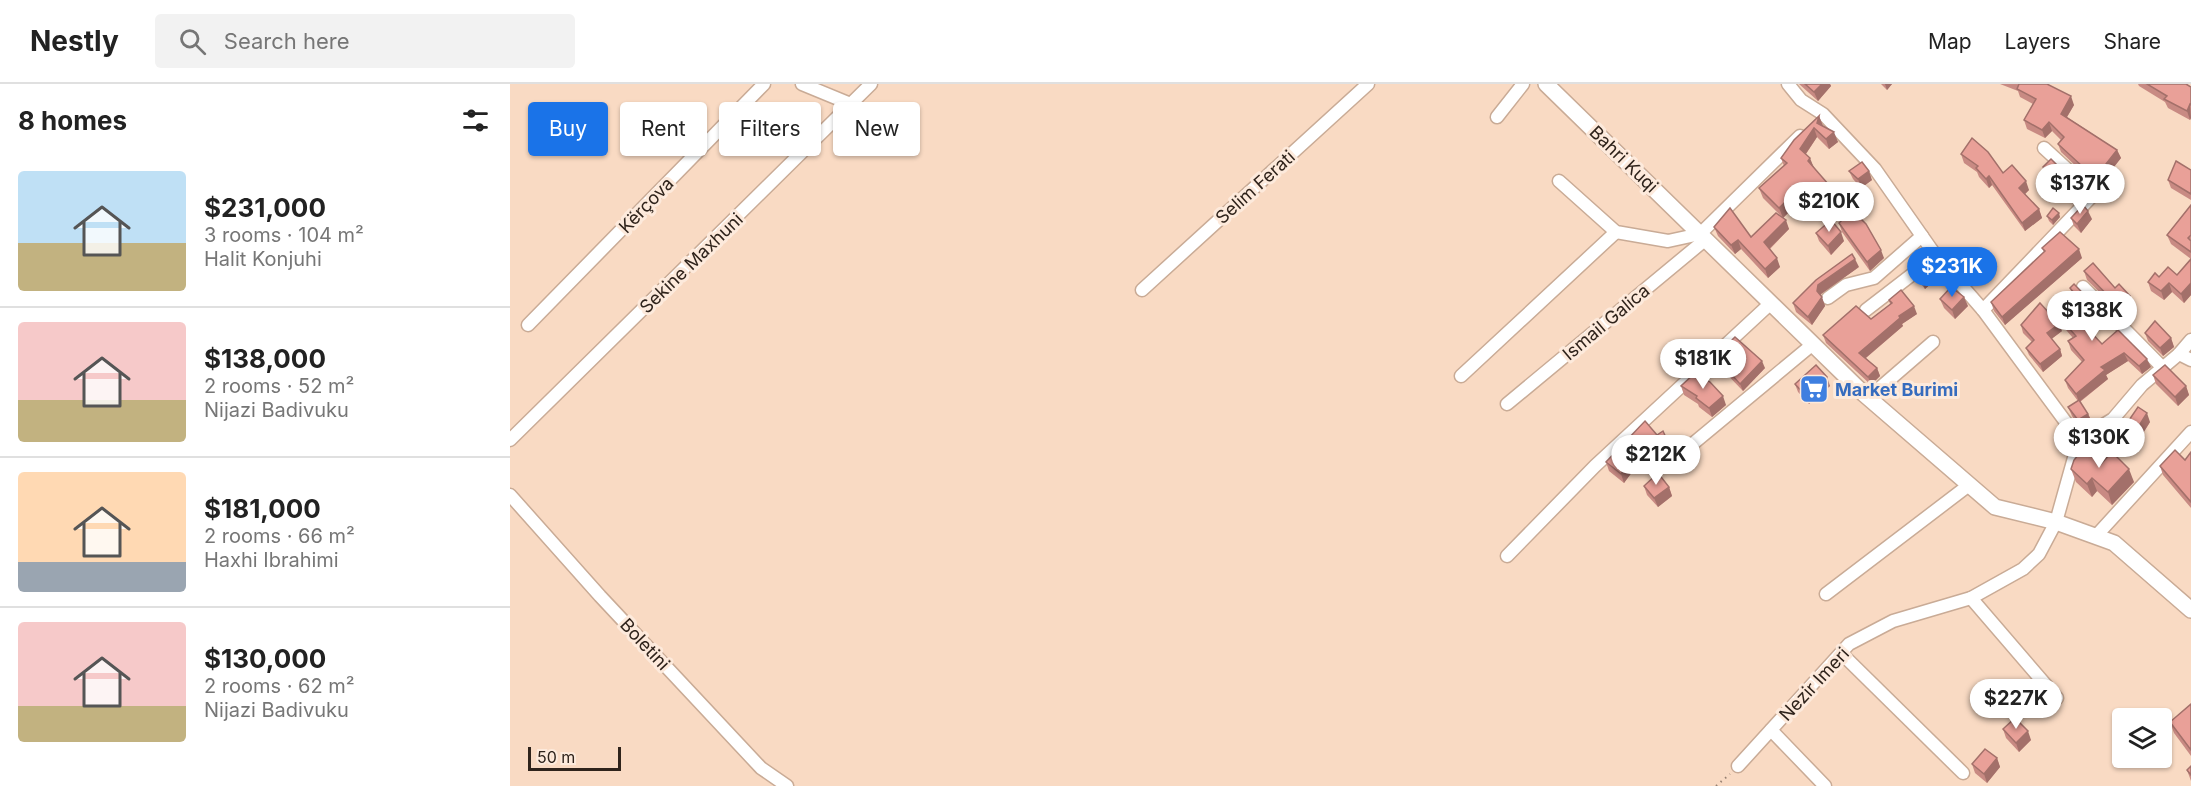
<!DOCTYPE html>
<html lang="en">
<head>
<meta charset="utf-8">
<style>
  body { margin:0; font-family:Inter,sans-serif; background:#f2f2f2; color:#222; height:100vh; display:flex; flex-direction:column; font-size:22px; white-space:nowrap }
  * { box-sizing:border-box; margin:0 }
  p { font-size:20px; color:#767676 }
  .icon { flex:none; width:33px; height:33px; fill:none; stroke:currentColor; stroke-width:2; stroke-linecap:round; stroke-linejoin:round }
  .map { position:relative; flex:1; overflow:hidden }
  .side { display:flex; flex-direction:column; background:#fff; width:510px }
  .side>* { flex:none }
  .guide { position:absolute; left:18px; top:18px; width:570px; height:54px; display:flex; gap:12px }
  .fabs { position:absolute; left:1602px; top:624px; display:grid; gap:12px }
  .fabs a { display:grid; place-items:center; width:60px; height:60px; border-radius:6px; background:#fff; box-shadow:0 2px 4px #0004; font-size:30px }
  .scale { position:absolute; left:18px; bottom:15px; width:93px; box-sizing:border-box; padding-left:6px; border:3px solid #2f231b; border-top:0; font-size:16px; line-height:21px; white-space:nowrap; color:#2f231b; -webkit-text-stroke:4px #fdeadc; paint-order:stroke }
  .price { position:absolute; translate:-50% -51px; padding:0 14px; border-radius:21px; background:#fff; color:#222; font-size:20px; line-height:39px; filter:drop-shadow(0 2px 3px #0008) }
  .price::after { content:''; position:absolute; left:50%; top:36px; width:18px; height:14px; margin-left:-9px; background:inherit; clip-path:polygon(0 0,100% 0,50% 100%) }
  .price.on { background:#1a73e8; color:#fff }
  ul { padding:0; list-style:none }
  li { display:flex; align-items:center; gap:18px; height:150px; padding:0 18px }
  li+li { border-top:2px solid #e0e0e0 }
  li span { display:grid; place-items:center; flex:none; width:168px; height:120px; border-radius:6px; color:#555 }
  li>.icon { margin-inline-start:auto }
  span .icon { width:72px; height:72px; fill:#fffc; stroke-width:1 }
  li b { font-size:26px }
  h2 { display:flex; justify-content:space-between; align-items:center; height:72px; padding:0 18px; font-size:26px }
  .chip { padding:0 21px; border-radius:6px; background:#fff; box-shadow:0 2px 4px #0004; font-size:21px; line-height:54px }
  .chip.on { background:#1a73e8; color:#fff }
  header { display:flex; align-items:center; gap:36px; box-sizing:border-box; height:84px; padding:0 30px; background:#fff; border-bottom:2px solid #e0e0e0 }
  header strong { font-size:28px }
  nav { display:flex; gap:33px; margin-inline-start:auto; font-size:21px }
  .search { width:420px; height:54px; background:#f2f2f2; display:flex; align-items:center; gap:15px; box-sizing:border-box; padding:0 21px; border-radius:6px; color:#767676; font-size:22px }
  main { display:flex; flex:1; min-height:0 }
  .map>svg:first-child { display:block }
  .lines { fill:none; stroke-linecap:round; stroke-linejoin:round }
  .minor-casing { stroke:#c9ab96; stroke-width:15 }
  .tertiary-casing { stroke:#c9ab96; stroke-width:18 }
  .path { stroke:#957f70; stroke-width:2; stroke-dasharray:1.5 4.5; stroke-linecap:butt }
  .minor { stroke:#fff; stroke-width:12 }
  .tertiary { stroke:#fff; stroke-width:15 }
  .wall { fill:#c88a83 }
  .shaded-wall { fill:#a3706a }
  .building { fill:#e9a098; stroke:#a3706a; stroke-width:1.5 }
  .labels { text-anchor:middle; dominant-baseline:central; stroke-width:6; stroke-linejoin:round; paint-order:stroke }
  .street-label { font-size:18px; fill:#2f231b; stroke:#fdeadc }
  .shop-label { font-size:18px; font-weight:bold; fill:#366cbe; stroke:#fdeadc; text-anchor:start }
</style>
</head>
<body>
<header>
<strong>Nestly</strong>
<div class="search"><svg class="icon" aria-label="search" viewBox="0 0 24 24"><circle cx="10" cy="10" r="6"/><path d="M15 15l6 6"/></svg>Search here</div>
<nav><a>Map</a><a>Layers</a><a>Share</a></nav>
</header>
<main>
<section class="side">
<h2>8 homes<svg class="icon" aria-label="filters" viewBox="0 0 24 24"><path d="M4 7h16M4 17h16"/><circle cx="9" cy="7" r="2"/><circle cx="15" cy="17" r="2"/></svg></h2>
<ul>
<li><span style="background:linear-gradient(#bfe0f5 60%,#c2b280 0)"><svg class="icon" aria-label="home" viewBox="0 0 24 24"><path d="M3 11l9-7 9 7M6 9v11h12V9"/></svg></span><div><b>$231,000</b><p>3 rooms · 104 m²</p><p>Halit Konjuhi</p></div></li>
<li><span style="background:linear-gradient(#f6c9c9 65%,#c2b280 0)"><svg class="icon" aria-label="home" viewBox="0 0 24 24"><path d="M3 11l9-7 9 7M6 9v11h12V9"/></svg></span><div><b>$138,000</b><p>2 rooms · 52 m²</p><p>Nijazi Badivuku</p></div></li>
<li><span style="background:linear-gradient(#ffd9b3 75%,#9aa5b1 0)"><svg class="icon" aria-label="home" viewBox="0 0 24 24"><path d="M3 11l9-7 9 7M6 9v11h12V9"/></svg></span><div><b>$181,000</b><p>2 rooms · 66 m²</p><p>Haxhi Ibrahimi</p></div></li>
<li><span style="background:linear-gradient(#f6c9c9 70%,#c2b280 0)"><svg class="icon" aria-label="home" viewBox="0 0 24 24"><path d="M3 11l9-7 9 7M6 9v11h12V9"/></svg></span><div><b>$130,000</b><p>2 rooms · 62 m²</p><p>Nijazi Badivuku</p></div></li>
</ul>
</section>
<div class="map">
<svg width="1681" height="702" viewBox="0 0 1681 702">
  <rect width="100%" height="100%" fill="#f9dac3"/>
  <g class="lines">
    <g class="minor-casing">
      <g id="minor">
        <polyline points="292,0 343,21"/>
        <polyline points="1278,0 1291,16 1313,30 1365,85 1426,172 1473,226 1569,356"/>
        <polyline points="987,33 1013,0"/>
        <polyline points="1049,97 1106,148 1158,157 1190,150 1290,52"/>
        <polyline points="1573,203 1653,284"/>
        <polyline points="632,206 858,0"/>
        <polyline points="1318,214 1336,201 1364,194 1412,152"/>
        <polyline points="1356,226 1426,172"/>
        <polyline points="1473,226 1584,110 1534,64"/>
        <polyline points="18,241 254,0"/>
        <polyline points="1669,270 1681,276"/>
        <polyline points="951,292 1106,148"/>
        <polyline points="1354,310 1364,309 1423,258"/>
        <polyline points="997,320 1196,155"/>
        <polyline points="0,356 361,0"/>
        <polyline points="1156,382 1303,260"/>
        <polyline points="0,411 90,512 251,684 277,702"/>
        <polyline points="1586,452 1681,348"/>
        <polyline points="997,472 1085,382 1261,219"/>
        <polyline points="1316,510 1459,401"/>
        <polyline points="1461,514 1547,614"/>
        <polyline points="1331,569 1453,689"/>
        <polyline points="1261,646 1315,702"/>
        <polyline points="1228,682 1339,560 1383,537 1461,514 1513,485 1529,470 1546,438 1569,356 1603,335 1632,301 1669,270 1681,256"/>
      </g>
    </g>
    <g class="tertiary-casing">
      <polyline id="tertiary" points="1036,0 1354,310 1485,423 1546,438 1604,459 1681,526"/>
    </g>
    <polyline class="path" points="1206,702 1220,690"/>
    <use href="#minor" class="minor"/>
    <use href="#tertiary" class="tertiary"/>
  </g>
  <g class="wall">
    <polygon points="1289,0 1320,0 1321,2 1308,17"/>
    <polygon points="1371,0 1382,0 1377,6"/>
    <polygon points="1490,0 1537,0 1564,21 1557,33 1607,66 1611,74 1588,103 1551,68 1548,60 1551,56 1542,47 1535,54 1517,45 1514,36 1523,20 1510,13 1508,7"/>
    <polygon points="1628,0 1676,0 1681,3 1681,34 1680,36 1658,24 1655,18 1629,2"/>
    <polygon points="1309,32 1313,42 1328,58 1319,65 1307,53 1296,70 1304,83 1323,111 1311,124 1298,109 1273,134 1279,145 1260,165 1270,183 1258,194 1231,165 1225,170 1208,152 1204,143 1241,153 1273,134 1253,114 1249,104 1274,82 1271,74"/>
    <polygon points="1451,70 1493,89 1519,106 1515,110 1529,125 1532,134 1515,147 1482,101 1479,104 1469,93 1467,88 1454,79"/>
    <polygon points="1533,83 1554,88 1557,97 1549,104 1536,92"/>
    <polygon points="1681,86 1681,116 1661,104 1658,96"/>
    <polygon points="1339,87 1362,96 1351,104 1343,95"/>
    <polygon points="1681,121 1681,175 1661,160 1657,151"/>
    <polygon points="1537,132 1550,133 1543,141 1539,137"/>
    <polygon points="1561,134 1582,135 1571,149 1564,142"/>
    <polygon points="1329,139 1374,174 1360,187 1332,148"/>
    <polygon points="1306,149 1334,157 1321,171 1309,157"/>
    <polygon points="1532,164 1572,174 1495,241 1484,227 1481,218 1534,168"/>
    <polygon points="1681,175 1681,211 1674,219 1662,208 1654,216 1641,207 1638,198 1649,193 1667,191"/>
    <polygon points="1349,183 1311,210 1311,212 1315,222 1302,241 1286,228 1283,219"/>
    <polygon points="1574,187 1620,212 1623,221 1612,230 1577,196"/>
    <polygon points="1406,192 1423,192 1425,196 1415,205 1408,196"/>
    <polygon points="1560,204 1593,235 1580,247 1592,260 1608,246 1641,283 1632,290 1618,277 1596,291 1598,295 1570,318 1578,330 1582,338 1571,345 1562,332 1558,323 1568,317 1558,304 1555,296 1572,278 1561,266 1558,257 1563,254 1550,239 1547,231 1563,212"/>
    <polygon points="1430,215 1458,222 1445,235 1434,224"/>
    <polygon points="1379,216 1407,230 1392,240 1393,242 1356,274 1367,284 1370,292 1361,301 1316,259 1313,251 1361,235 1380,220"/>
    <polygon points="1511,241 1552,247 1541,255 1550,265 1552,272 1533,288 1519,271 1516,264 1522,258 1513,249"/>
    <polygon points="1635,249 1661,254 1664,263 1653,272 1638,257"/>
    <polygon points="1205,272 1255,284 1233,307 1207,280"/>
    <polygon points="1643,291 1676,302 1679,311 1668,322 1646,300"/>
    <polygon points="1285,300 1320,302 1299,320 1288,308"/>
    <polygon points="1171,302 1216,321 1202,333 1189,323 1188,320 1174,311"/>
    <polygon points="1640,338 1630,354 1621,348 1617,339"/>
    <polygon points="1147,351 1158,358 1161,367 1150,376 1148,382 1136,369 1114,399 1099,387 1096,378"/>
    <polygon points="1681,368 1681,424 1653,391 1650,382 1675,376"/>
    <polygon points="1591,380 1624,398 1602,421 1587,407 1582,413 1566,398 1561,385"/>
    <polygon points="1134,402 1159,403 1162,412 1148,423 1137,411"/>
    <polygon points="1681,620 1681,672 1664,649 1660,638"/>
    <polygon points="1493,645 1521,656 1509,668 1496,654"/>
    <polygon points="1487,674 1490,683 1477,699 1465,689 1462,680"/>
    <polygon points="1681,682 1681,697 1677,686"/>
  </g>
  <g class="shaded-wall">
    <polygon points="1312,0 1320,0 1321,2 1308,17 1304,8"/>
    <polygon points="1375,0 1382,0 1377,6"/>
    <polygon points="1561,12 1564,21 1554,38 1551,30"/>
    <polygon points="1680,20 1681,34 1680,36 1677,27"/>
    <polygon points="1309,32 1313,42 1307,39"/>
    <polygon points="1539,38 1542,47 1535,54 1532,46"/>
    <polygon points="1304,44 1307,53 1293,74 1290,65"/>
    <polygon points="1324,48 1328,58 1319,65 1316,55"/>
    <polygon points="1607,66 1611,74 1588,103 1585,94"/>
    <polygon points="1300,74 1304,84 1298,77"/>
    <polygon points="1359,87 1362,96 1351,104 1348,95"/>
    <polygon points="1554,88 1557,97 1549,104 1546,95"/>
    <polygon points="1479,92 1482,101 1479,104 1476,95"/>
    <polygon points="1516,97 1519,106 1512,113 1509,104"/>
    <polygon points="1295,99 1298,109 1273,134 1269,124"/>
    <polygon points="1319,101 1323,111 1311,124 1307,114"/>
    <polygon points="1529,125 1532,134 1515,147 1512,139"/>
    <polygon points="1578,127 1582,135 1571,149 1567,140"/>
    <polygon points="1549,129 1550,133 1543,141 1542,136"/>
    <polygon points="1276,136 1279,145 1257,167 1254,158"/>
    <polygon points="1331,148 1334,157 1321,171 1318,162"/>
    <polygon points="1228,156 1231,165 1225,170 1221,161"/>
    <polygon points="1569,165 1572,174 1495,241 1492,233"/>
    <polygon points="1371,166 1374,174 1360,187 1357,178"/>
    <polygon points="1267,174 1270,183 1258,194 1255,185"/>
    <polygon points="1345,175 1349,183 1311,210 1310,215 1307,207 1308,201"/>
    <polygon points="1423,192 1425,196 1415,205 1413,200"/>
    <polygon points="1659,199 1662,208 1654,216 1651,207"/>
    <polygon points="1681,199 1681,211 1674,219 1671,210"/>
    <polygon points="1620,212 1623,221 1612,230 1608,222"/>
    <polygon points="1312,213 1315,222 1302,241 1298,233"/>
    <polygon points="1454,213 1458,222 1445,235 1442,226"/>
    <polygon points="1404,222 1407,230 1392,240 1393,242 1352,277 1349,269 1389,232"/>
    <polygon points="1590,227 1593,235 1577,249 1574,241"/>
    <polygon points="1549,240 1552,247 1539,257 1537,249"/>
    <polygon points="1661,254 1664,263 1653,272 1650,264"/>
    <polygon points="1550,265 1552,272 1533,288 1530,280"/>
    <polygon points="1614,269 1618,277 1596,291 1598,295 1569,318 1566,310 1591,283"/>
    <polygon points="1637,275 1641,283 1632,290 1629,282"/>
    <polygon points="1252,277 1255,284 1233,307 1230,300"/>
    <polygon points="1367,284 1370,292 1361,301 1358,293"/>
    <polygon points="1317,293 1320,302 1299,320 1296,312"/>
    <polygon points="1676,302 1679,311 1668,322 1665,313"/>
    <polygon points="1213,312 1216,321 1202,333 1199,324"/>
    <polygon points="1637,329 1640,338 1630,354 1627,345"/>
    <polygon points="1578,330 1582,338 1571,345 1568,336"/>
    <polygon points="1158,358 1161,367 1150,376 1148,382 1145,373 1147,367"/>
    <polygon points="1132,360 1136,369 1114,399 1111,390"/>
    <polygon points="1619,385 1624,398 1602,421 1598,408"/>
    <polygon points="1582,394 1587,407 1582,413 1577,400"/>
    <polygon points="1159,403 1162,412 1148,423 1144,414"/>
    <polygon points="1518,647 1521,656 1509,668 1506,659"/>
    <polygon points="1487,674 1490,683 1477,699 1474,690"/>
  </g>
  <g class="building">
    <polygon points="1295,0 1312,0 1304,8"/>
    <polygon points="1508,0 1537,0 1561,12 1551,30 1607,66 1585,94 1548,60 1554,53 1539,38 1532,46 1514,36 1526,15 1507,5 1509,0"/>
    <polygon points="1637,0 1676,0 1681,3 1681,21 1680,20 1677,27 1654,15 1657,12"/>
    <polygon points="1309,32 1307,39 1324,48 1316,55 1304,44 1290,65 1300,74 1298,77 1319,101 1307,114 1295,99 1269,124 1249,104 1277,79 1271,74 1284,56"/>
    <polygon points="1462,54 1478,68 1493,89 1502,81 1516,97 1509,104 1529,125 1512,139 1479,92 1476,95 1466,84 1468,82 1451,70"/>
    <polygon points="1541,75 1554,88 1546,95 1533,83"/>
    <polygon points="1666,77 1681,86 1681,110 1658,96"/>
    <polygon points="1352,78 1359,87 1348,95 1339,87"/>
    <polygon points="1573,121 1578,127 1567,140 1561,134"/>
    <polygon points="1681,121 1681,151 1678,154 1681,157 1681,168 1657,151"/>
    <polygon points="1220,124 1241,153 1266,129 1276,136 1254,158 1267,174 1255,185 1228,156 1221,161 1204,143"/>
    <polygon points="1543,124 1549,129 1542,136 1537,132"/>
    <polygon points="1342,126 1356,140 1371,166 1357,178 1329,139"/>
    <polygon points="1321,136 1331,148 1318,162 1306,149"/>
    <polygon points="1550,148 1569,165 1492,233 1481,218 1535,167 1532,164"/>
    <polygon points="1342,170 1345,175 1308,201 1307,207 1312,213 1298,233 1283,219 1306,196"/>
    <polygon points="1681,175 1681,199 1671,210 1659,199 1651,207 1638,198 1645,189 1649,193 1658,183 1667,191"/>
    <polygon points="1583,179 1605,204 1609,200 1620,212 1608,222 1574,187"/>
    <polygon points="1416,184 1423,192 1413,200 1406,192"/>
    <polygon points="1564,200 1590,227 1574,241 1592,260 1608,246 1637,275 1629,282 1614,269 1591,283 1595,286 1566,310 1555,296 1574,276 1558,257 1566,252 1547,231 1565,210 1560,204"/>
    <polygon points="1441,203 1454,213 1442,226 1430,215"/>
    <polygon points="1391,206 1404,222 1389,232 1390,234 1349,269 1367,284 1358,293 1313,251 1346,222 1361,235 1382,219 1379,216"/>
    <polygon points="1530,219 1549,240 1537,249 1550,265 1530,280 1516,264 1524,256 1511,241"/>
    <polygon points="1645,237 1661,254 1650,264 1635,249"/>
    <polygon points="1225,253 1252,277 1230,300 1205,272"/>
    <polygon points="1306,281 1317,293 1296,312 1285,300"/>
    <polygon points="1655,281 1676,302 1665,313 1643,291"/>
    <polygon points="1185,289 1200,298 1213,312 1199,324 1186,314 1187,312 1171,302"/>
    <polygon points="1569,316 1578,330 1568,336 1558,323"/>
    <polygon points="1628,323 1637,329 1627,345 1617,339"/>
    <polygon points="1135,337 1147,351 1153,347 1158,358 1147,367 1145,373 1132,360 1111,390 1096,378"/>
    <polygon points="1574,364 1591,380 1602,368 1619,385 1598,408 1582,394 1577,400 1561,385 1564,376"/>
    <polygon points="1665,366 1675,376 1681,368 1681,418 1650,382"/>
    <polygon points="1148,389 1159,403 1144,414 1134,402"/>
    <polygon points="1681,620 1681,666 1660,638"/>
    <polygon points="1505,634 1518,647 1506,659 1493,645"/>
    <polygon points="1475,665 1487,674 1474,690 1462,680"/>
    <polygon points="1681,682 1681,691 1677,686"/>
  </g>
  <defs>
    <g id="supermarket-square" transform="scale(1.5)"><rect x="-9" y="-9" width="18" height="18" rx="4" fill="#3f7fe0" stroke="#fdeadc"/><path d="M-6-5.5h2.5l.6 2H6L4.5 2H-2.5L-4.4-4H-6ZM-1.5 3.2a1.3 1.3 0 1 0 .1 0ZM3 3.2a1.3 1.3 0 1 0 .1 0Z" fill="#fff"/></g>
  </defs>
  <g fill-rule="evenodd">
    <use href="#supermarket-square" x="1304" y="305"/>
  </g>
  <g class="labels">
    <g class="street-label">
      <text transform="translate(1114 75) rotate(44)">Bahri Kuqi</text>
      <text transform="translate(745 103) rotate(-42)">Selim Ferati</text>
      <text transform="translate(136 121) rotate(-46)">Kërçova</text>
      <text transform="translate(181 179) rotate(-44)">Sekine Maxhuni</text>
      <text transform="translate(1096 238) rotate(-40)">Ismail Galica</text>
      <text transform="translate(135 560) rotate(47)">Boletini</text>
      <text transform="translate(1304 600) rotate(-47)">Nezir Imeri</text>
    </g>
    <g class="shop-label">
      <text x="1325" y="305">Market Burimi</text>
    </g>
  </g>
</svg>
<div class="fabs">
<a><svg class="icon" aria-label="layers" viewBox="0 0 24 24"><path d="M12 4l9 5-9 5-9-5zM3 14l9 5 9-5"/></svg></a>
</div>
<div class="scale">50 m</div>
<b class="price" style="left:1570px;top:131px">$137K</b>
<b class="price" style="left:1319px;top:149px">$210K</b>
<b class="price on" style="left:1442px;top:214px">$231K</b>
<b class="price" style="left:1582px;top:258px">$138K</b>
<b class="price" style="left:1193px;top:306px">$181K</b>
<b class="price" style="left:1589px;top:385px">$130K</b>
<b class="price" style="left:1146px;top:402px">$212K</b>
<b class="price" style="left:1506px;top:646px">$227K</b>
<div class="guide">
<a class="chip on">Buy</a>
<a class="chip">Rent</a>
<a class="chip">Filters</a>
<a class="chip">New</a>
</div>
</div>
</main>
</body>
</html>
